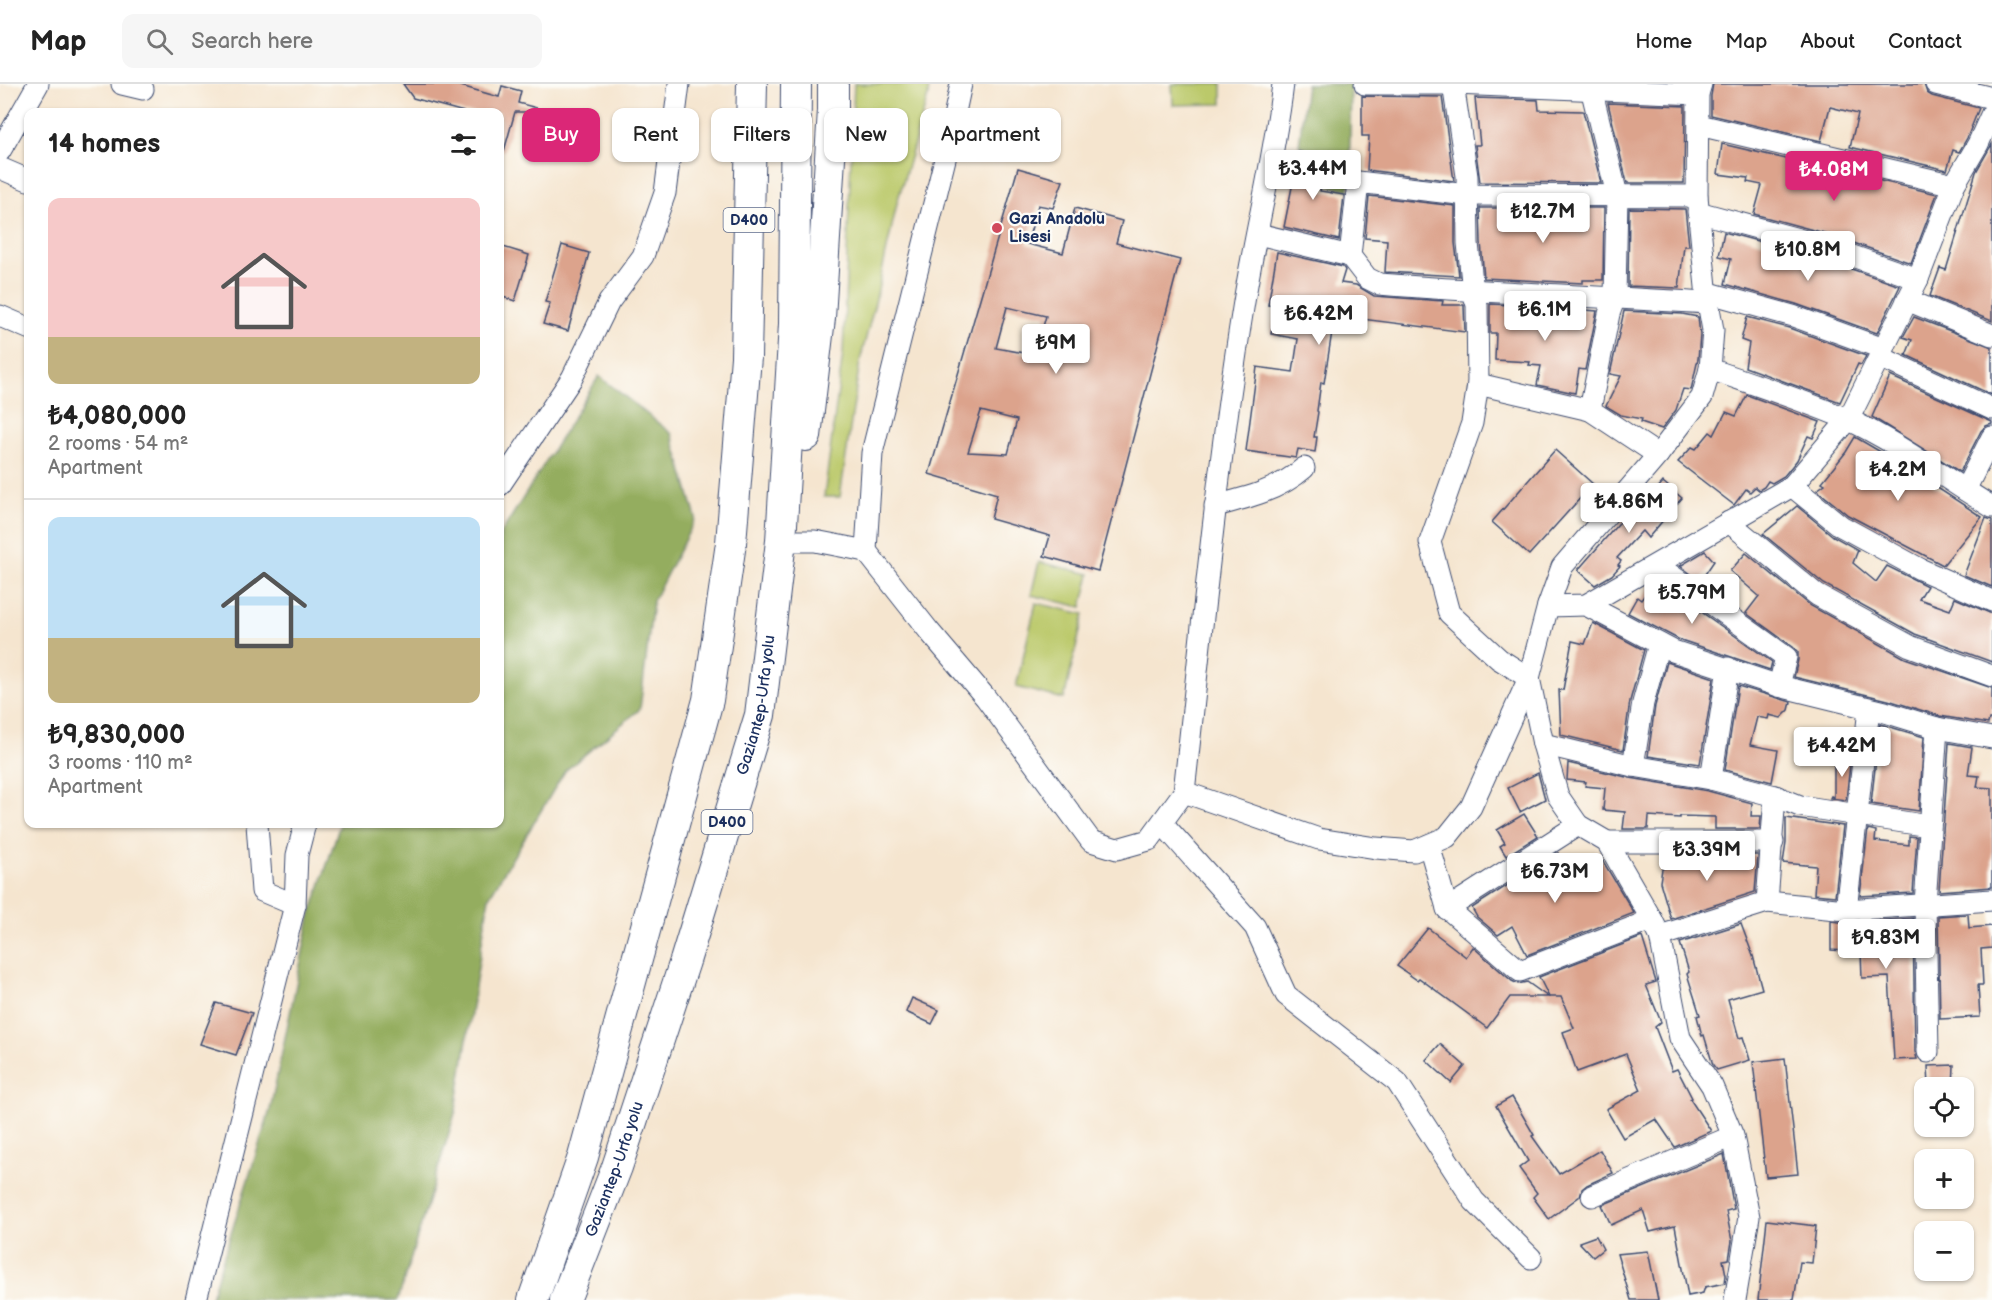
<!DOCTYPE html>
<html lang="en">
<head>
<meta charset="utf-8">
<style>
  body { margin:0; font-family:"Balsamiq Sans",sans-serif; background:#f6f6f6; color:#222; height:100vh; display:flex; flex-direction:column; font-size:22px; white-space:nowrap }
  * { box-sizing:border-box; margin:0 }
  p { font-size:20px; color:#767676 }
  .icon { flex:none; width:33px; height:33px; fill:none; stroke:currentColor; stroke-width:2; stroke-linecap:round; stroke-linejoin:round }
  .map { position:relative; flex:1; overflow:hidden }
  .side { position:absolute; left:24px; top:24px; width:480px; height:720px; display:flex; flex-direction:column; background:#fff; border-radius:12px; box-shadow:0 2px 4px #0004 }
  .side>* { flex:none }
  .top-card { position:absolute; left:522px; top:24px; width:570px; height:54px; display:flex; gap:12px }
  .fabs { position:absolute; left:1914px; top:993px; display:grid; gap:12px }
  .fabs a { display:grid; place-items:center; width:60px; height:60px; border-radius:12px; background:#fff; box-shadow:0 2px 4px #0004; font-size:30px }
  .price { position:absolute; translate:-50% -51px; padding:0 14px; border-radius:6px; background:#fff; color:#222; font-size:20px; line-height:39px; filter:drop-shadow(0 2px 3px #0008) }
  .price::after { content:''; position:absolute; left:50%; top:36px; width:18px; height:14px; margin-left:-9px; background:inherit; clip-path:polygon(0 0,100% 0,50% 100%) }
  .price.active { background:#db2777; color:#fff }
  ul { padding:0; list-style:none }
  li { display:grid; align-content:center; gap:12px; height:318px; padding:0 24px }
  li+li { border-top:2px solid #e0e0e0 }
  li span { display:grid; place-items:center; height:186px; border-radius:12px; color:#555 }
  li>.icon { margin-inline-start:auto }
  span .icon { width:108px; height:108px; fill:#fffc; stroke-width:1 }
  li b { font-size:26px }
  h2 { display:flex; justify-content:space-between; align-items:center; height:72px; padding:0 24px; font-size:26px }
  .pill { padding:0 21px; border-radius:12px; background:#fff; box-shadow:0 2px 4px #0004; font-size:21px; line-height:54px }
  .pill.active { background:#db2777; color:#fff }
  header { display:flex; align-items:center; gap:36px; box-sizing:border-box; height:84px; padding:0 30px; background:#fff; border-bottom:2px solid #e0e0e0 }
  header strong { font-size:28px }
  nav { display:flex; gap:33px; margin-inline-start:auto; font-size:21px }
  .search { width:420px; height:54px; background:#f6f6f6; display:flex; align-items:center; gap:15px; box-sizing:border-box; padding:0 21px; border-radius:12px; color:#767676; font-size:22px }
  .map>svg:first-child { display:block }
  .green { fill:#bbc96b; stroke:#6b7c64; stroke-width:1.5 }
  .forest { fill:#94ad5f; stroke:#586e5e; stroke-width:1.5 }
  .building { fill:#dca38c; fill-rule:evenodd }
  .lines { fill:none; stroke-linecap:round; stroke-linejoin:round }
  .minor-casing { stroke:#3c4a6f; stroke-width:23 }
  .highway-casing { stroke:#3c4a6f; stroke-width:32 }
  .minor { stroke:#fff; stroke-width:21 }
  .highway { stroke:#fff; stroke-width:30 }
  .poi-dot { fill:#d1495b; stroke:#fdfcf7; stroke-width:2 }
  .labels { text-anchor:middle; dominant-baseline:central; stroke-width:4.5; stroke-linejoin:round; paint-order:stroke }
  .shield { fill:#fdfcf7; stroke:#5f6c8c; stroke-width:1.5 }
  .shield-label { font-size:15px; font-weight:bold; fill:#1b2f5e }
  .poi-label { font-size:16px; font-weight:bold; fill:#1b2f5e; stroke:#fdfcf7; text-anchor:start }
  .street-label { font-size:16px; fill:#1b2f5e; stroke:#fdfcf7 }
</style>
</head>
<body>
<header>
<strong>Map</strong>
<div class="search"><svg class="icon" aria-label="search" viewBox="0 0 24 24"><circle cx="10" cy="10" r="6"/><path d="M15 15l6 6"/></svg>Search here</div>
<nav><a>Home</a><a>Map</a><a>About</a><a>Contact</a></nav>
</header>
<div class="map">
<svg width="1992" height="1216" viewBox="0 0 1992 1216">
  <rect width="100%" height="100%" fill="#fdfcf7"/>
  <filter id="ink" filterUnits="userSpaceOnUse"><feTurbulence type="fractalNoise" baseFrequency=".0167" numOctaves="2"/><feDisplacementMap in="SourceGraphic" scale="12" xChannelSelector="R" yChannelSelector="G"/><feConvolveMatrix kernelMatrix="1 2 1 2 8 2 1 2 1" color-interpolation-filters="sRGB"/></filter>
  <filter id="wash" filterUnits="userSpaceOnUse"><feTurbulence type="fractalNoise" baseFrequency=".008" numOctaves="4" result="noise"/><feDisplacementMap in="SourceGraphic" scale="24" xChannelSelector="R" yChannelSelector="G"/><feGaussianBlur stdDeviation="1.35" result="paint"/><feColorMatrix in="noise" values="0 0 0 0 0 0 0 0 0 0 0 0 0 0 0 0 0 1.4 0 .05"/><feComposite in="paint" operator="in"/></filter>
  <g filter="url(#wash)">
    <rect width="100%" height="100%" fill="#f5e5cf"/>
    <g class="green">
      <polygon points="854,0 929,0 928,12 897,119 876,215 860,277 840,413 824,413 843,269"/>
      <polygon points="1172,0 1222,0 1222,20 1173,21"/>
      <polygon points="1039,478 1090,490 1082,523 1031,511"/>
      <polygon points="1036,519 1084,530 1064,615 1016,603"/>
    </g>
    <g class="forest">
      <polygon points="1306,0 1351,0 1349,106 1328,102 1333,72 1299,62"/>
      <polygon points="599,292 672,350 696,434 653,517 640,625 565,687 489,813 456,1026 398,1216 210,1216 270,1026 310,833 340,740 500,740 500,451"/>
    </g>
    <g id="blocks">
      <g class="building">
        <polygon points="403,0 454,0 499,13 502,2 521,7 518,19 537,24 537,28 515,28 504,67 500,66 500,28 464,28 413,14"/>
        <polygon points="1713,0 1924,0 1927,9 1932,12 1979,24 1967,54 1959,68 1953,66 1947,86 1850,63 1858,30 1830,23 1821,57 1711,31 1711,12"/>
        <polygon points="1362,12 1442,13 1454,97 1367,86 1369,52 1362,52"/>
        <polygon points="1475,14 1538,16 1539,26 1583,27 1601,99 1480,98 1475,61 1480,61"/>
        <polygon points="1608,19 1685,22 1684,99 1627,99"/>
        <polygon points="1722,60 1937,110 1911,179 1828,150 1754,130 1762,101 1747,98 1748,94 1718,90"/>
        <polygon points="1992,60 1992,237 1930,212 1940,184 1946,186 1976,88"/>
        <polygon points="1299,68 1327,74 1320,107 1344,111 1339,156 1284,143"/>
        <path d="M1018,84L1063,97L1053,124L1038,121L1027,160L1063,169L1075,124L1122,137L1116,159L1180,176L1098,487L1044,472L1050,452L991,435L997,410L929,390ZM1007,223L1046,232L1035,271L996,264ZM981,327L1017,336L1008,370L968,368Z"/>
        <polygon points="1369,112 1455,122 1455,159 1459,192 1385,188 1387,156 1365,154"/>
        <polygon points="1480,124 1604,124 1603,196 1583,196 1583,199 1484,194 1481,158"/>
        <polygon points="1629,124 1685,125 1689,162 1684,162 1679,204 1628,202"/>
        <polygon points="1724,148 1820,174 1900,202 1877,249 1796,220 1725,200 1731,175 1719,172"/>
        <polygon points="562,161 589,169 568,247 543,240 550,219 545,218"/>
        <polygon points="500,162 529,171 515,217 500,212"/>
        <polygon points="1277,168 1343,183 1345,186 1341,199 1356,201 1374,212 1443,217 1442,221 1464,221 1464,223 1465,248 1338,232 1337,236 1334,235 1324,299 1321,298 1317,327 1318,328 1314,353 1317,353 1315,368 1298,365 1296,374 1246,367 1257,283 1293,288 1298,255 1271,250 1276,222 1268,221"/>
        <polygon points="1490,220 1528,222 1527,232 1562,235 1562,224 1597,227 1585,286 1579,285 1575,309 1537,301 1541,282 1529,281 1530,278 1495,276 1496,249 1490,249"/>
        <polygon points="1624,227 1682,230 1698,233 1700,251 1698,275 1691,306 1683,305 1676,326 1662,345 1641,338 1642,335 1621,331 1606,322 1621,292 1610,290"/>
        <polygon points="1747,233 1789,244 1866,272 1861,281 1858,280 1840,318 1745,283 1749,259 1741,256"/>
        <polygon points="1914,233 1992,263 1992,311 1906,271 1912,256 1903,253"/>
        <polygon points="1890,292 1992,338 1992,340 1986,342 1981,347 1960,388 1872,333"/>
        <polygon points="1747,311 1820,338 1813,354 1808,352 1797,376 1784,392 1772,399 1768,397 1764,403 1759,406 1755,403 1750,408 1746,405 1734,421 1678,378 1692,363 1696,365 1710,348 1714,351 1726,328 1736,332"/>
        <polygon points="1855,353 1896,377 1982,433 1943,481 1848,431 1817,406 1825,400 1822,398 1846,368"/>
        <polygon points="1555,366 1593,400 1529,471 1492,438"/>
        <polygon points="1663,398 1682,414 1648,454 1642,447 1617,474 1621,477 1618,481 1620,482 1612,491 1595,501 1578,486 1618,440 1625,434 1629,437"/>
        <polygon points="1797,422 1833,452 1858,466 1853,479 1876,498 1887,482 1927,502 1919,515 1950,526 1955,514 1992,530 1992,578 1915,550 1824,500 1763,450"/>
        <polygon points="1986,434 1992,436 1992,503 1964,491"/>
        <polygon points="1705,467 1714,477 1701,496 1712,505 1680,482"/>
        <polygon points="1746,469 1811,522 1905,574 1992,604 1992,635 1989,635 1988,640 1940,632 1888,616 1794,593 1798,576 1798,568 1793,563 1746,529 1759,512 1730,487"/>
        <polygon points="1656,496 1772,578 1770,586 1678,555 1628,529 1637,513 1641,516"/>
        <polygon points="1593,539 1644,566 1630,617 1623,666 1561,651 1559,606 1563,606 1572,557 1585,560"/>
        <polygon points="1667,578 1714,594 1700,680 1648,672 1655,622"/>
        <polygon points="1738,602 1791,618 1789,626 1781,634 1769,631 1768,635 1757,633 1750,661 1778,666 1772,698 1725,686"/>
        <polygon points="1880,640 1924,653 1919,727 1871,720"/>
        <polygon points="1949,659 1972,663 1968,691 1979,692 1977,703 1992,704 1992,803 1939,807"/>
        <polygon points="1849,663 1852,663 1846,716 1830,714 1831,712 1834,713 1834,679 1844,679 1844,674 1849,674"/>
        <polygon points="1568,679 1630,694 1708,707 1752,719 1751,732 1761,732 1760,745 1715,745 1715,733 1680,732 1680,734 1649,732 1648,745 1623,745 1625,728 1603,726 1605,704 1585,702 1586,698 1567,696"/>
        <polygon points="1538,689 1545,715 1520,728 1508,704"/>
        <polygon points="1524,730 1538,752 1506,772 1500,762 1505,759 1497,746"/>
        <polygon points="1786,734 1843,742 1835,812 1814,810 1816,782 1783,779 1786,759"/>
        <polygon points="1868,745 1876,747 1875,757 1909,761 1909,752 1917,753 1913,809 1860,812"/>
        <polygon points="1558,769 1568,791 1601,774 1634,829 1527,871 1512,842 1498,851 1477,833 1472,824"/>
        <polygon points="1693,771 1758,771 1755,808 1671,835 1660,798 1662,785"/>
        <polygon points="1968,830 1969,844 1992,842 1992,864 1981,865 1983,901 1978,901 1980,933 1940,935 1938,832"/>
        <polygon points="1913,834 1915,968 1917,975 1894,976 1889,893 1862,894 1861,868 1831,866 1831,837 1847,839"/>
        <polygon points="1741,840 1753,872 1762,905 1728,915 1739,954 1743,953 1750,976 1717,986 1713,981 1704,951 1702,952 1697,932 1700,931 1687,890 1689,888 1680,859"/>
        <polygon points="1428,844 1466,873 1473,863 1512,897 1518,900 1527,898 1548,913 1510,913 1487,944 1419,894 1417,896 1397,882"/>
        <polygon points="1642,853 1656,898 1646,901 1661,938 1655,943 1672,987 1677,985 1692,1014 1690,1015 1711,1047 1675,1063 1656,1035 1623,1054 1606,1025 1641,1006 1626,970 1577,988 1563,948 1574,944 1561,913 1549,913 1539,893"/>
        <polygon points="912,914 939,926 932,940 906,928"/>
        <polygon points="216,919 252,929 236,971 200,960"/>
        <polygon points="1440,960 1465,982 1451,999 1426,976"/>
        <polygon points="1785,974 1798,1090 1766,1093 1753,978"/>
        <polygon points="1954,981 1953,1004 1929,1004 1928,982"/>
        <polygon points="1512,1013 1534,1051 1532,1052 1559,1090 1600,1066 1613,1089 1587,1101 1582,1105 1580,1112 1549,1135 1533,1113 1537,1109 1519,1084 1528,1077 1496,1022"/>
        <polygon points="1724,1070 1734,1125 1726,1127 1732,1157 1729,1175 1723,1176 1726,1191 1725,1199 1705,1203 1703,1209 1688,1212 1675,1142 1650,1148 1643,1126 1611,1141 1602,1121"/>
        <polygon points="1767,1136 1816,1142 1812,1179 1800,1178 1794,1216 1758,1216"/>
        <polygon points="1596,1152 1603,1165 1593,1173 1579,1158"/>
        <polygon points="1648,1167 1658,1216 1631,1216 1617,1170"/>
      </g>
    </g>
  </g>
  <g filter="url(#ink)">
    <use href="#blocks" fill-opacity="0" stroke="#3c4a6f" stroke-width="1.5"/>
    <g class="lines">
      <g class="minor-casing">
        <g id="minor">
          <polyline points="122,0 143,5"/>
          <polyline points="1365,0 1449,0"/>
          <polyline points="1453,0 1467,92 1468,159 1473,208 1477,221 1478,300 1472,339 1430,458 1449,529 1499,575 1529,594 1543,660 1558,712 1578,741 1607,758 1652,836 1660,852 1680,954 1712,1002 1733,1052 1749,1133 1735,1216"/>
          <polyline points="1454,0 1698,10"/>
          <polyline points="1590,0 1617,111 1615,213 1609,230 1590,326 1658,371"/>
          <polyline points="1701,0 1698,10 1697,112 1707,213 1713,246 1710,285 1702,313 1658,371 1562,483 1548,522 1586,521 1792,402 1848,336 1918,195 1954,101 1978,60 1992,29"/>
          <polyline points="1936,0 1992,14"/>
          <polyline points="1699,41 1954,101"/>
          <polyline points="0,67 38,0"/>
          <polyline points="0,84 28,96"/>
          <polyline points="1698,128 1824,162 1918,195"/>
          <path d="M1258,150L1350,172L1367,194L1379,200C1489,209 1598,212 1708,219"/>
          <polyline points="1350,172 1358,98 1467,111 1697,112"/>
          <polyline points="1706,208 1793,232 1884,265"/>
          <polyline points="1907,216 1992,251"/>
          <polyline points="0,232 28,244"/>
          <polyline points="1880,273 1992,325"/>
          <path d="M1710,285C1756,301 1803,316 1847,335C1899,359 1944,394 1992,423"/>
          <polyline points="1478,300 1590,326"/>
          <polyline points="500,401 572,294 609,218 643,172 665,109 679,0"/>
          <polyline points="1792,402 1841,442 1920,485 1992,517"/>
          <polyline points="1965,406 1992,353"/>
          <path d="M1215,422C1247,414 1279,406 1304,384"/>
          <polyline points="1729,438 1817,511 1910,562 1992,592"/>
          <polyline points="781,457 815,457 866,467 929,547 986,614 1091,757 1117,765 1149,756 1184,708 1319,755 1376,764 1414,767 1447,753 1471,723 1529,594 1548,522"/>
          <polyline points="866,467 872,369 945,75 961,0"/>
          <polyline points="1657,481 1786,573 1779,602"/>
          <polyline points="1586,521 1673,567 1779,602 1885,628 1937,644 1992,654"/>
          <polyline points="1543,660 1633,682 1711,695 1775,712 1800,722 1929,742"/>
          <polyline points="1633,682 1643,619 1659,560"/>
          <polyline points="1711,695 1728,584"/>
          <path d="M1184,708C1202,546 1217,385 1243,224C1255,149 1274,76 1283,0"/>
          <polyline points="257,740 262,807 295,821"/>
          <polyline points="1607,758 1773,758"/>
          <polyline points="1429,761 1447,824 1520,887 1652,836"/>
          <polyline points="1200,782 1163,740 1255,843 1286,911 1397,998 1474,1117 1531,1174"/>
          <polyline points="1767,818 1775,712"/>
          <polyline points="1447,825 1578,741"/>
          <polyline points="1846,826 1869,625"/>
          <polyline points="1660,852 1767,818 1846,826 1992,816"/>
          <polyline points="1928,968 1925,820 1937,644"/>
          <polyline points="1592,1112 1733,1052"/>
          <polyline points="196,1216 295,821 297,771 305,740"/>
        </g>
      </g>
      <g class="highway-casing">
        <g id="highway">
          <polyline points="806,352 820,234 833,26 833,0"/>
          <polyline points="533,1216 583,1073 708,616 731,459 746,273 752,0"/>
          <path id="s1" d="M565,1216L617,1083L685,877L760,631L781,457L794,240L796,0"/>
        </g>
      </g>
      <use href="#minor" class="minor"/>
      <use href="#highway" class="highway"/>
    </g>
  </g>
  <circle class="poi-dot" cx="997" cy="144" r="6"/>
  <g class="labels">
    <g class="shield">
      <rect x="723.5" y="124" width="51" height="24" rx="4.5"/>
      <rect x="701.5" y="726" width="51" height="24" rx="4.5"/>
    </g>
    <g class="shield-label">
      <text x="749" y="136">D400</text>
      <text x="727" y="738">D400</text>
    </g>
    <g class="poi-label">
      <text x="1009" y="135">Gazi Anadolu<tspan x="1009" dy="18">Lisesi</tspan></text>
    </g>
    <g class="street-label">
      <text stroke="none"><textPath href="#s1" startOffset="626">Gaziantep-Urfa yolu</textPath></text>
      <text stroke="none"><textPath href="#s1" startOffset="140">Gaziantep-Urfa yolu</textPath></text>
    </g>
  </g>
</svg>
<div class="fabs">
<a><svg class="icon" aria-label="locate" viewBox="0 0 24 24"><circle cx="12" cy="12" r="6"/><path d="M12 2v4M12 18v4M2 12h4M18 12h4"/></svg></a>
<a>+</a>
<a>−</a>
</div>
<b class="price" style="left:1313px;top:117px">₺3.44M</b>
<b class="price active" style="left:1834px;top:118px">₺4.08M</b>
<b class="price" style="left:1543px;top:160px">₺12.7M</b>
<b class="price" style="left:1808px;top:198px">₺10.8M</b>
<b class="price" style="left:1545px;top:258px">₺6.1M</b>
<b class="price" style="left:1319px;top:262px">₺6.42M</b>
<b class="price" style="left:1056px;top:291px">₺9M</b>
<b class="price" style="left:1898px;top:418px">₺4.2M</b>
<b class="price" style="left:1629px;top:450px">₺4.86M</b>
<b class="price" style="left:1692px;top:541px">₺5.79M</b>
<b class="price" style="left:1842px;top:694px">₺4.42M</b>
<b class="price" style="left:1707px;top:798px">₺3.39M</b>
<b class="price" style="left:1555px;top:820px">₺6.73M</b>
<b class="price" style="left:1886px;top:886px">₺9.83M</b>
<div class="top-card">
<a class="pill active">Buy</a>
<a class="pill">Rent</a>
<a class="pill">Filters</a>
<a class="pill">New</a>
<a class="pill">Apartment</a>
</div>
<section class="side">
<h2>14 homes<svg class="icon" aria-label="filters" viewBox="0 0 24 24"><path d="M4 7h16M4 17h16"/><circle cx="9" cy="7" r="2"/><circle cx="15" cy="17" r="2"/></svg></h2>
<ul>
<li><span style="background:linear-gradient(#f6c9c9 75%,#c2b280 0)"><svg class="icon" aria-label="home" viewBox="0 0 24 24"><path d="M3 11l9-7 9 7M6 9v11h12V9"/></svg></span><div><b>₺4,080,000</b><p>2 rooms · 54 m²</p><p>Apartment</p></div></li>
<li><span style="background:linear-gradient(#bfe0f5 65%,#c2b280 0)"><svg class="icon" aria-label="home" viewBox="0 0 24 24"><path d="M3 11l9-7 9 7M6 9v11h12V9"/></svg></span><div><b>₺9,830,000</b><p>3 rooms · 110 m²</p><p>Apartment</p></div></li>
</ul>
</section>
</div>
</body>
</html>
